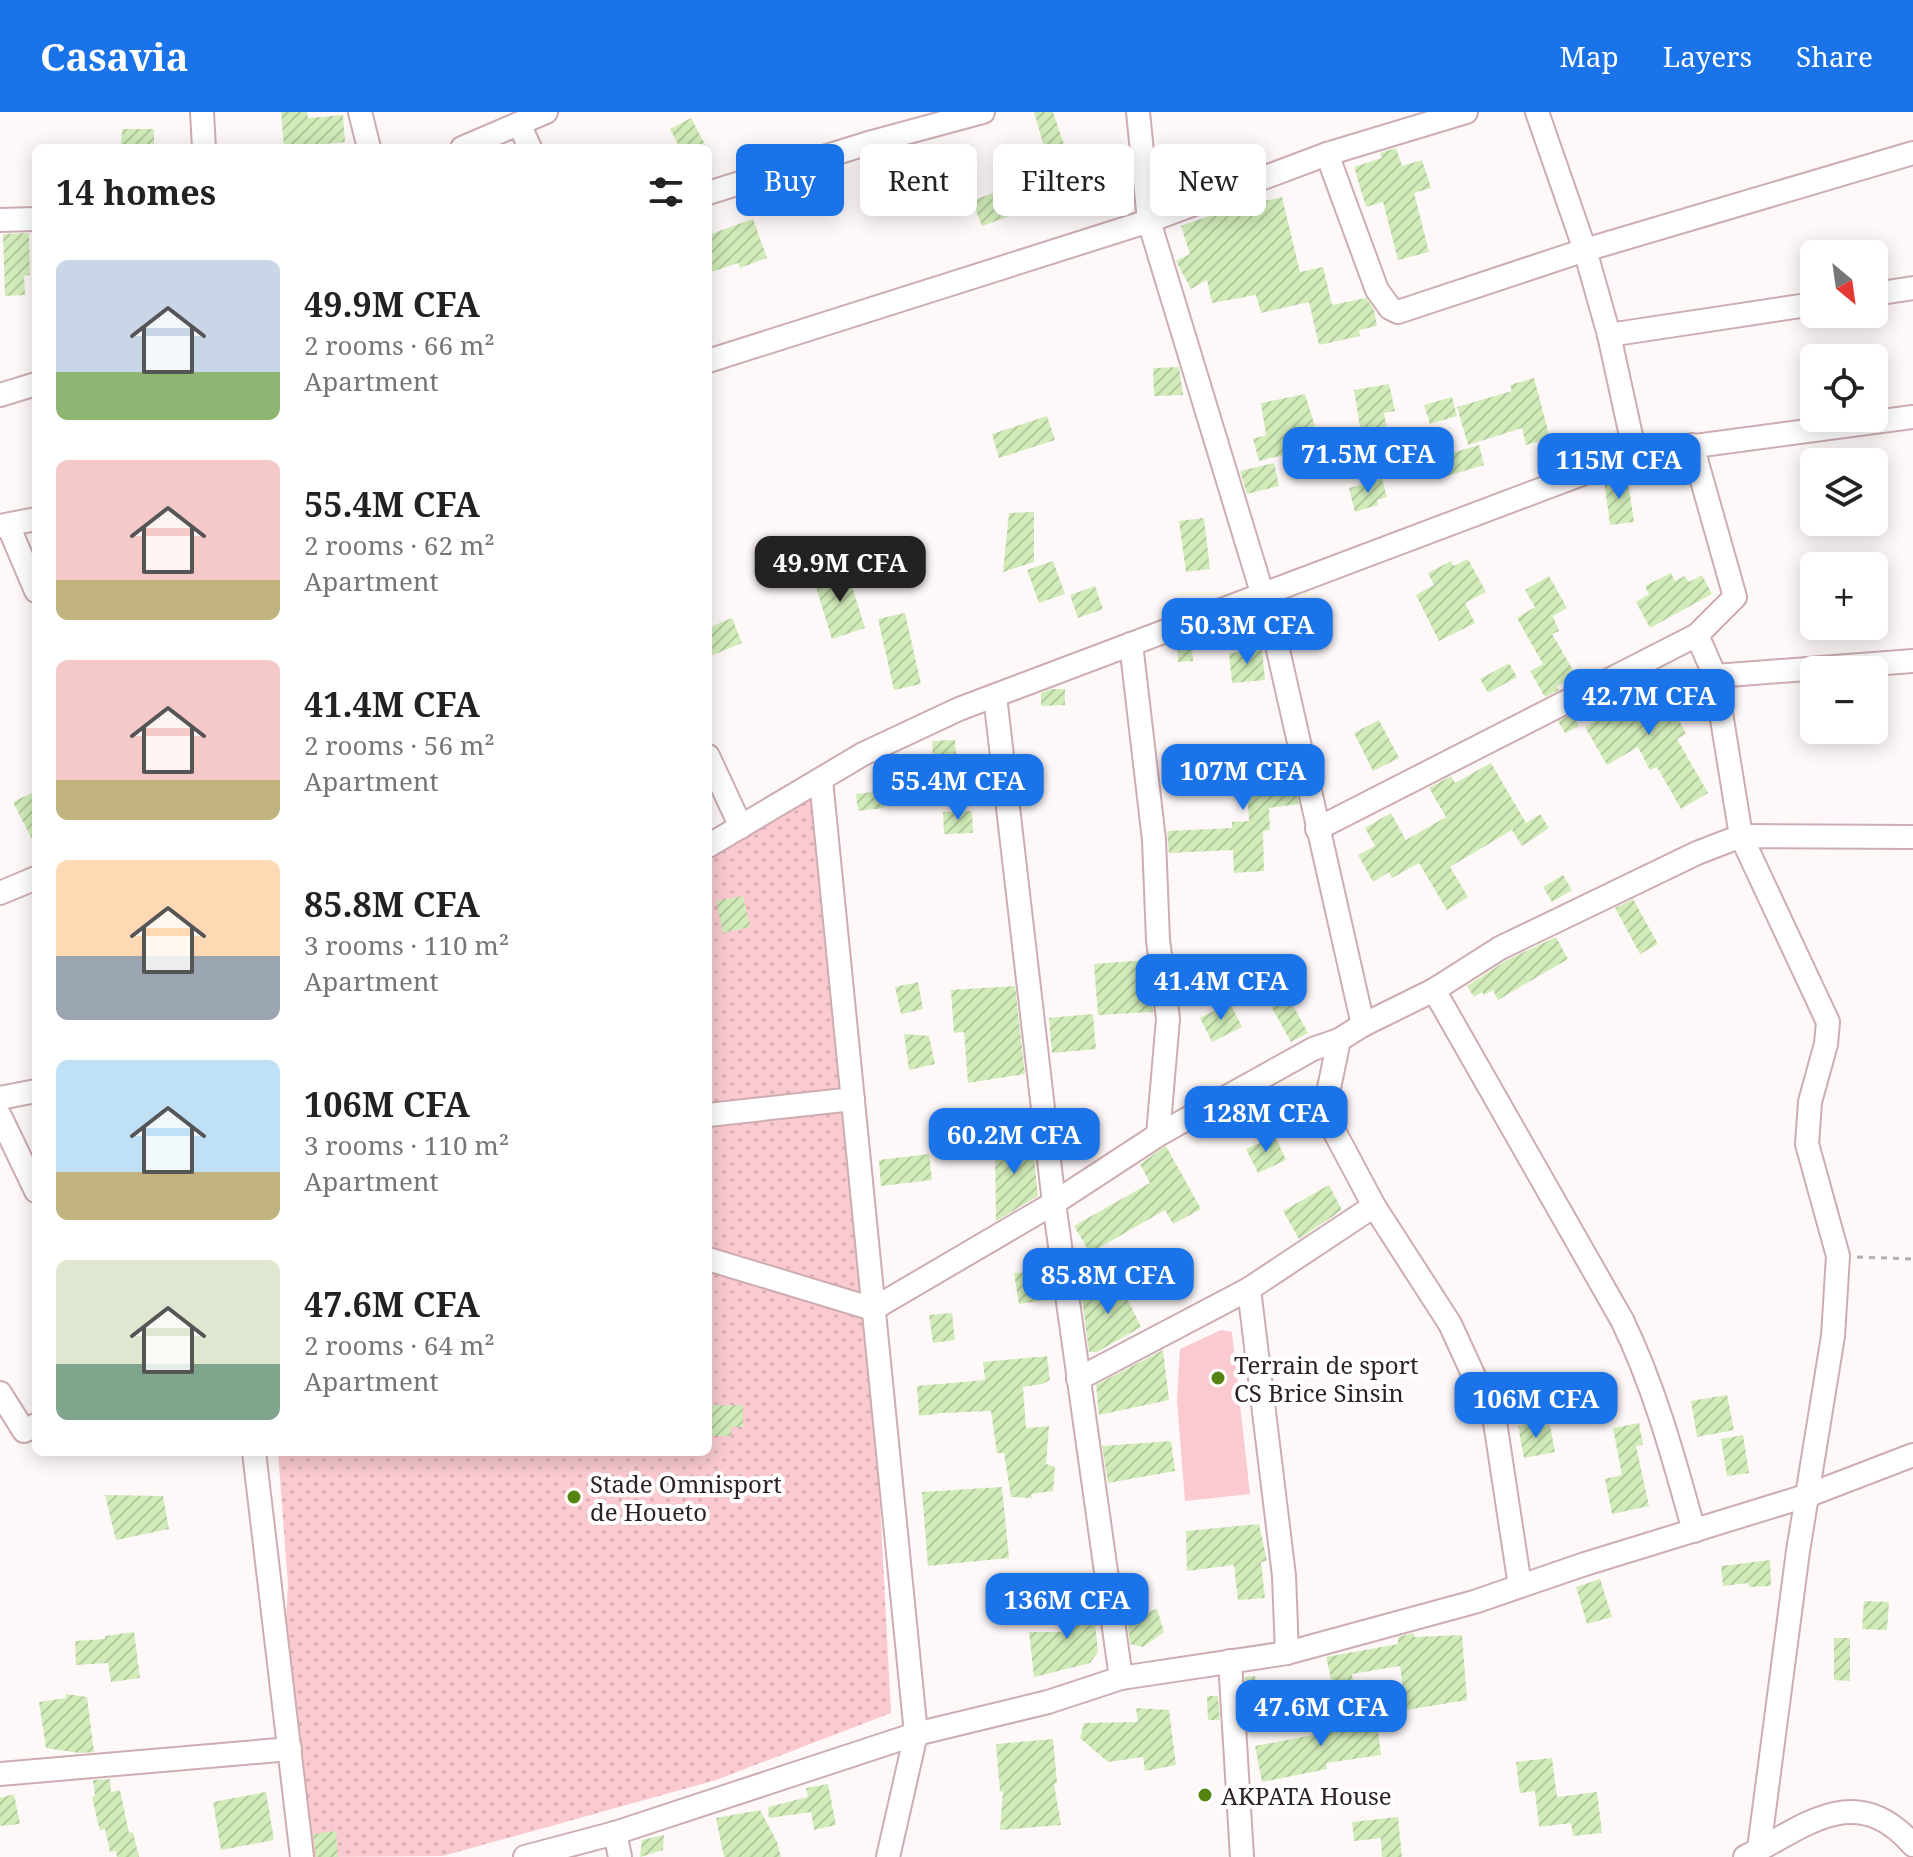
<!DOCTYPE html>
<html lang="en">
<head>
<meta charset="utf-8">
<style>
  body { margin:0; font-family:"Noto Serif",serif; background:#f2f2f2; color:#222; height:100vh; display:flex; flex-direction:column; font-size:30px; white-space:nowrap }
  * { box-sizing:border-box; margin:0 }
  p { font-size:26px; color:#767676 }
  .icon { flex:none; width:44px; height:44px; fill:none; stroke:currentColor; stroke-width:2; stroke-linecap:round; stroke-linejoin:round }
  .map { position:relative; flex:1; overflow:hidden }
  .panel { position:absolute; left:32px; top:32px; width:680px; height:1312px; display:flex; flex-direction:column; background:#fff; border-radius:12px; box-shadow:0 4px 20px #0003 }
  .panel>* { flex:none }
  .guide { position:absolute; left:736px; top:32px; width:760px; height:72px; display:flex; gap:16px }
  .needle { width:52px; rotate:151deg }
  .buttons { position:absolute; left:1800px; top:128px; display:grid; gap:16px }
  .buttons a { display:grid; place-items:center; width:88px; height:88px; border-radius:12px; background:#fff; box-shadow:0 4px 20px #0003; font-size:40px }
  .price { position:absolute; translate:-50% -68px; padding:0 18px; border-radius:16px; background:#1a73e8; color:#fff; font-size:26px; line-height:52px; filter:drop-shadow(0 2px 4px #0008) }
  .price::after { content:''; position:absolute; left:50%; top:48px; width:24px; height:18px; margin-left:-12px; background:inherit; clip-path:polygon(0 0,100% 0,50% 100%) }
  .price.current { background:#222; color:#fff }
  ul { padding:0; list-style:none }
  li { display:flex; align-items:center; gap:24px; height:200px; padding:0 24px }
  li span { display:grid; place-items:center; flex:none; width:224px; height:160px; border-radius:12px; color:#555 }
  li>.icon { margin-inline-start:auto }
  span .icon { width:96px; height:96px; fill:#fffc; stroke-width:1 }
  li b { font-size:34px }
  h2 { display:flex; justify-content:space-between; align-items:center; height:96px; padding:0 24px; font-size:34px }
  .pill { padding:0 28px; border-radius:12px; background:#fff; box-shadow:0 4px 20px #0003; font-size:28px; line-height:72px }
  .pill.current { background:#1a73e8; color:#fff }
  header { display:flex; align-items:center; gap:48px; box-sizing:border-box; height:112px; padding:0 40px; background:#1a73e8; color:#fff }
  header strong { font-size:38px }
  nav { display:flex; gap:44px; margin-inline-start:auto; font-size:28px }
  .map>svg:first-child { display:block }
  .grass { fill:url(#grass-dots) }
  .pitch { fill:#facad0 }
  .building { fill:url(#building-hatch) }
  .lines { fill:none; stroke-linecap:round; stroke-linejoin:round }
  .minor-casing { stroke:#cdadb1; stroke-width:26 }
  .path { stroke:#b5adae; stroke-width:3; stroke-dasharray:6 6; stroke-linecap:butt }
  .minor { stroke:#fff; stroke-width:22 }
  .poi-dot { fill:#568413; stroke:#fff; stroke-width:3 }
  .labels { text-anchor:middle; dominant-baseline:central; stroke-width:8; stroke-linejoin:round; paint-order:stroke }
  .poi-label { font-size:24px; fill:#2d2123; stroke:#fff; text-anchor:start }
</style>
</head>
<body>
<header>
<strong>Casavia</strong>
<nav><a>Map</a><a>Layers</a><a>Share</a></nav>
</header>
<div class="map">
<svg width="1913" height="1745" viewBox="0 0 1913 1745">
  <defs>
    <pattern id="grass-dots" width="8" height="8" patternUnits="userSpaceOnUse" patternTransform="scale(2)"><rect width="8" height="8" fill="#facad0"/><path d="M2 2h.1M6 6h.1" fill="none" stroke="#d7adb2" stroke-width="1.8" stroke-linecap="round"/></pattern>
    <pattern id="building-hatch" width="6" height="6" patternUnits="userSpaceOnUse" patternTransform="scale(2)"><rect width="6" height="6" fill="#d1ecb9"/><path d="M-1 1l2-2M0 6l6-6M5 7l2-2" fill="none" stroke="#b4ca9f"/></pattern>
  </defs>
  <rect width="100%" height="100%" fill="#fff8f9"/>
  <polygon class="grass" points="812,677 870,1202 891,1601 716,1668 443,1744 315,1745 294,1640 281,1597 288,1473 278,1340 708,1340 708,730"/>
  <polygon class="pitch" points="1221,1218 1232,1220 1250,1382 1185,1389 1177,1288 1180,1237"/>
  <g class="building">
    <polygon points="281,0 307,0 308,6 343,3 345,30 284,36"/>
    <polygon points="1034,0 1053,0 1066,39 1047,45"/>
    <polygon points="691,6 707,36 680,36 670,17"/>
    <polygon points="122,17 154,17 154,36 121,36"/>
    <polygon points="1396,36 1402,54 1422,48 1431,76 1414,81 1429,140 1398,148 1383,90 1366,95 1354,55 1382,46 1380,41"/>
    <polygon points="1008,75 1018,101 982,114 972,89"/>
    <polygon points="1282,85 1300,160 1323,155 1332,193 1366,186 1374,198 1377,214 1359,218 1360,224 1319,233 1309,190 1261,201 1256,183 1212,191 1207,168 1191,177 1176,149 1190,142 1181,114 1226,98"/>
    <polygon points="753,107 767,146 740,156 738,151 708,161 708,123"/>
    <polygon points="29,121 30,163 24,164 25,183 5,184 3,122"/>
    <polygon points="1179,255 1183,283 1154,284 1153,256"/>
    <polygon points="1534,266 1550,326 1526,333 1522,316 1468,333 1457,295 1512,279 1510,273"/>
    <polygon points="1389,272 1395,299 1384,301 1389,329 1341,340 1336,320 1360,315 1354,278"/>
    <polygon points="1305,282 1321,334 1259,349 1253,327 1266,323 1261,291"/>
    <polygon points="1452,285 1457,304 1430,312 1424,293"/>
    <polygon points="1047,304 1055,328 999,346 992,322"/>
    <polygon points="1479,333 1484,353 1447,364 1442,344"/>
    <polygon points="1274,351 1279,374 1247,382 1240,359"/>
    <polygon points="1627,362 1634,410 1610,413 1604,369"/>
    <polygon points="1382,367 1387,385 1377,388 1378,393 1355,400 1349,376"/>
    <polygon points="1034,400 1034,450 1003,460 1009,401"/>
    <polygon points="1204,406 1210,457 1186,460 1179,409"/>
    <polygon points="1468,447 1486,480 1465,491 1475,511 1439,529 1416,483 1434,473 1428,461 1451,449 1454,454"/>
    <polygon points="1053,449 1065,482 1039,491 1027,458"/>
    <polygon points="847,458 865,516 832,527 814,469"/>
    <polygon points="1671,461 1675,469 1685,464 1689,470 1702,463 1712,482 1650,516 1636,490 1649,482 1645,474"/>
    <polygon points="1549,464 1567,496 1553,504 1559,519 1552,522 1576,563 1557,574 1559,578 1545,585 1530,559 1543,552 1517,506 1535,495 1525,478"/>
    <polygon points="1095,474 1103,497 1078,506 1070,483"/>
    <polygon points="905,501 921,572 894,578 878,507"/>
    <polygon points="732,506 742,531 708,545 708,516"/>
    <polygon points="1191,524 1193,549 1178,550 1177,530"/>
    <polygon points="1262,538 1265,568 1232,571 1229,541"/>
    <polygon points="1509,551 1517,565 1488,581 1480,567"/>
    <polygon points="1649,563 1655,573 1660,571 1686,622 1677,627 1708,681 1681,697 1657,655 1650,658 1638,635 1607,653 1585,615 1619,595 1612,582"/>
    <polygon points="1051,577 1065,577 1065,593 1041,594 1041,581"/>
    <polygon points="1573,602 1579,614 1565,621 1558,609"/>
    <polygon points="1379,608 1399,646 1373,659 1354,621"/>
    <polygon points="955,628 957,658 934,660 932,629"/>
    <polygon points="1227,636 1260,638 1260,644 1282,644 1281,675 1295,674 1299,692 1269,696 1270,718 1263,719 1264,759 1234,761 1233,738 1169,741 1167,719 1232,716 1232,710 1249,709 1247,669 1225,668"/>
    <polygon points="1491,651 1526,711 1540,702 1549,716 1522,734 1512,718 1450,755 1468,785 1447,798 1419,751 1392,766 1389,760 1373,770 1358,743 1375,734 1365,716 1391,701 1406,728 1446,705 1429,676 1451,664 1455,671"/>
    <polygon points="36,679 36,735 13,690"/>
    <polygon points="882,679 884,696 858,699 856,682"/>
    <polygon points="972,699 973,721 944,722 943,700"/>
    <polygon points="1563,763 1572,778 1552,790 1543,775"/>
    <polygon points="743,784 750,815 723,821 716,789"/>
    <polygon points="1633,787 1658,832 1640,842 1615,796"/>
    <polygon points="1556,825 1568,847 1498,888 1493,878 1484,883 1482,880 1474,885 1467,874 1507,848"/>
    <polygon points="1146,848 1153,900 1098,903 1094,852"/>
    <polygon points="918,870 923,897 901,902 895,875"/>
    <polygon points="1015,874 1025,962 968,971 964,920 954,921 951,878"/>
    <polygon points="1284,877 1308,921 1291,930 1267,887"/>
    <polygon points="1230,891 1242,915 1212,930 1200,906"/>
    <polygon points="1093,902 1096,937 1052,941 1049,906"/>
    <polygon points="904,922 929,924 935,952 909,958"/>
    <polygon points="1002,1004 1005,1029 952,1035 950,1010"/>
    <polygon points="1275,1024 1286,1048 1258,1061 1246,1037"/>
    <polygon points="1032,1027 1038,1084 996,1109 995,1033"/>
    <polygon points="1166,1034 1201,1097 1173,1112 1165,1098 1090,1141 1074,1114 1150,1071 1140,1052"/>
    <polygon points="929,1042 932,1068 881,1074 879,1048"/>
    <polygon points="1329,1073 1342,1098 1299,1127 1283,1099"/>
    <polygon points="1041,1160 1045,1188 1019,1192 1014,1161"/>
    <polygon points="1117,1166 1141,1215 1097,1240 1089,1240 1082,1187"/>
    <polygon points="952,1201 955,1228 933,1231 929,1203"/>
    <polygon points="1163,1238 1169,1288 1099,1303 1096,1273"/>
    <polygon points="1047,1244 1050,1268 1042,1272 1023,1275 1026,1316 1049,1314 1046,1352 1055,1355 1053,1379 1031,1382 1032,1386 1011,1385 1004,1341 997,1341 991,1299 942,1301 919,1304 917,1274 985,1268 983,1250"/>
    <polygon points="1727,1283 1734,1318 1697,1325 1691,1289"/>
    <polygon points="708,1293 743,1293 743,1315 731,1315 731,1324 708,1324"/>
    <polygon points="1541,1309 1543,1315 1550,1313 1555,1340 1524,1346 1518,1314"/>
    <polygon points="1639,1311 1643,1333 1636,1334 1649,1394 1612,1402 1605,1367 1622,1363 1613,1316"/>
    <polygon points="1743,1323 1749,1361 1727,1364 1721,1327"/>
    <polygon points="1171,1329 1175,1359 1108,1371 1102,1334"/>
    <polygon points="1002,1375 1009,1446 928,1454 922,1380"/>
    <polygon points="105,1383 163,1384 169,1417 116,1428"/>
    <polygon points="1259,1412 1267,1449 1261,1450 1265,1486 1238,1488 1234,1453 1187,1459 1186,1419"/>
    <polygon points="1770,1448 1771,1474 1749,1475 1748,1471 1723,1474 1721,1454"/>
    <polygon points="1600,1467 1612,1505 1587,1512 1576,1475"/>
    <polygon points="1092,1485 1098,1540 1090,1551 1034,1565 1029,1520 1071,1520 1065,1489"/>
    <polygon points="1864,1489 1889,1490 1887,1518 1862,1517"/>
    <polygon points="1157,1497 1164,1520 1143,1535 1130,1532 1127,1508"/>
    <polygon points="134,1520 140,1566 111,1570 108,1551 76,1553 75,1529 105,1527 105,1524"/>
    <polygon points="1414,1521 1414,1525 1462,1523 1467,1588 1406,1598 1400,1554 1352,1562 1354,1576 1334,1579 1326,1545 1398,1532 1398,1525"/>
    <polygon points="1834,1526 1850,1526 1850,1569 1834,1568"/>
    <polygon points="1255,1564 1257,1580 1246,1581 1245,1565"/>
    <polygon points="66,1582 87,1585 94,1640 79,1641 46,1636 39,1590 66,1586"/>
    <polygon points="1207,1584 1218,1584 1220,1608 1208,1608"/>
    <polygon points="1136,1596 1169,1598 1176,1653 1145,1659 1143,1645 1108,1650 1080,1626 1084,1611 1138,1610"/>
    <polygon points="1375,1597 1381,1643 1326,1651 1327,1657 1262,1670 1255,1634 1345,1617 1343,1601"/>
    <polygon points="1053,1627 1057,1671 1054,1672 1061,1713 1000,1718 1003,1679 1000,1680 996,1632"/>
    <polygon points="1552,1646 1557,1685 1597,1680 1602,1721 1573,1724 1571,1711 1539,1715 1535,1679 1520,1681 1516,1650"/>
    <polygon points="110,1667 111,1680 120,1678 129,1721 133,1720 139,1745 117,1745 116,1739 110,1740 105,1717 100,1719 92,1685 95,1684 93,1668"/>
    <polygon points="828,1672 836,1713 814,1718 811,1700 769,1706 768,1695 808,1685 806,1676"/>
    <polygon points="266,1680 274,1728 221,1738 213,1690"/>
    <polygon points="14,1682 20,1712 0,1714 0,1686"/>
    <polygon points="760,1698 777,1730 781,1745 724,1745 716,1706"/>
    <polygon points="1398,1705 1402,1745 1382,1745 1381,1726 1354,1729 1352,1710"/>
    <polygon points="336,1719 338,1745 316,1745 313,1722"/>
    <polygon points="664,1723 663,1738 640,1745 642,1728"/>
  </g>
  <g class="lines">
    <g class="minor-casing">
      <g id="minor">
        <polyline points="202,0 204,36"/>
        <polyline points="360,0 369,36"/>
        <polyline points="1138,0 1149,109 1274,520 1363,913"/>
        <polyline points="1537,0 1585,138 1609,223 1635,342"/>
        <polyline points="519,12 530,36"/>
        <polyline points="462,36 546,0"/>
        <polyline points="1327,42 1377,178 1390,196 1398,200 1585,138 1913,41"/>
        <polyline points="708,81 872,30 983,0"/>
        <polyline points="0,108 36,107"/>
        <polyline points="1874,182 1913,176"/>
        <polyline points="1609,223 1814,192"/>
        <polyline points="708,249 1149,109 1327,42 1466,0"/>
        <polyline points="0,283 36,272"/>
        <polyline points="1692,333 1735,485 1697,523 1715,564 1741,724 1828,910 1826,932 1810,990 1807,1032 1838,1144 1833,1224 1798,1439 1759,1737"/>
        <polyline points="8,413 36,479"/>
        <polyline points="0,414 36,407"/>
        <polyline points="1131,532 1154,728 1158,828 1168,907 1158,1023"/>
        <polyline points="1715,564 1913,549"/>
        <polyline points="995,584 1054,1091 1121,1566"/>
        <polyline points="708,644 741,715"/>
        <polyline points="821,668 916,1622 888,1745"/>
        <polyline points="1317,717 1697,523"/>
        <polyline points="708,734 863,642 959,597 1635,342 1913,305"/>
        <polyline points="0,781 36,766"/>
        <path d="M1434,878L1622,1208C1655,1276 1674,1347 1694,1419"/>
        <polyline points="0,986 36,979"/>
        <polyline points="708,1003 853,987"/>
        <polyline points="0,1004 36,1079"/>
        <polyline points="708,1147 873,1197 1054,1091 1158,1023 1313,937 1339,928"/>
        <polyline points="1249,1177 1284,1464 1287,1541"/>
        <polyline points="1078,1267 1249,1177 1374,1094"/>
        <polyline points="0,1281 24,1319 36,1313"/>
        <polyline points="254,1340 302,1745"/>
        <polyline points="1520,1474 1495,1310 1450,1212 1374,1094 1324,1000 1339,928 1363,913 1434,878 1500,836 1697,741 1741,724 1913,725"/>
        <polyline points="1230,1549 1242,1745"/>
        <polyline points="0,1662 290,1637"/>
        <polyline points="615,1721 620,1745"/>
        <polyline points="525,1745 615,1721 916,1622 1048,1590 1121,1566 1287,1541 1474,1490 1585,1452 1809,1383 1913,1343"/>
        <path d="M1745,1745C1805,1715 1855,1667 1913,1733"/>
      </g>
    </g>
    <polyline class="path" points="1857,1145 1913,1147"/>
    <use href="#minor" class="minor"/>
  </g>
  <g class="poi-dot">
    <circle cx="1218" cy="1266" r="8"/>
    <circle cx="574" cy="1385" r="8"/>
    <circle cx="1205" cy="1683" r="8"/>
  </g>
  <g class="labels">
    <g class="poi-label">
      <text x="1234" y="1252">Terrain de sport<tspan x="1234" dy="28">CS Brice Sinsin</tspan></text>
      <text x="590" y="1371">Stade Omnisport<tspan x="590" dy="28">de Houeto</tspan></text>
      <text x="1221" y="1683">AKPATA House</text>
    </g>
  </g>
</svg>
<div class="buttons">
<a><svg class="needle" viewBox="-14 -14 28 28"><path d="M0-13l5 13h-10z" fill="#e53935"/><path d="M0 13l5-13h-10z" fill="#767676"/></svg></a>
<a><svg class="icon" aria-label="locate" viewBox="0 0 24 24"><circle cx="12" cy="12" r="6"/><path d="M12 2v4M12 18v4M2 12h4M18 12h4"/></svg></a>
<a><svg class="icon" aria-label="layers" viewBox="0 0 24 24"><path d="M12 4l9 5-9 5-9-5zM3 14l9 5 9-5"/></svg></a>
<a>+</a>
<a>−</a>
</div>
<b class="price" style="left:1368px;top:383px">71.5M CFA</b>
<b class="price" style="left:1619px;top:389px">115M CFA</b>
<b class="price current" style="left:840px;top:492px">49.9M CFA</b>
<b class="price" style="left:1247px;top:554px">50.3M CFA</b>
<b class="price" style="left:1649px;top:625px">42.7M CFA</b>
<b class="price" style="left:1243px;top:700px">107M CFA</b>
<b class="price" style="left:958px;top:710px">55.4M CFA</b>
<b class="price" style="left:1221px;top:910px">41.4M CFA</b>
<b class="price" style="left:1266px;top:1042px">128M CFA</b>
<b class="price" style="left:1014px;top:1064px">60.2M CFA</b>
<b class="price" style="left:1108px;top:1204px">85.8M CFA</b>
<b class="price" style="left:1536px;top:1328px">106M CFA</b>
<b class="price" style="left:1067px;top:1529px">136M CFA</b>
<b class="price" style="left:1321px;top:1636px">47.6M CFA</b>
<div class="guide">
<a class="pill current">Buy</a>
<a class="pill">Rent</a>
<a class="pill">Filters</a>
<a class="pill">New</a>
</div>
<section class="panel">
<h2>14 homes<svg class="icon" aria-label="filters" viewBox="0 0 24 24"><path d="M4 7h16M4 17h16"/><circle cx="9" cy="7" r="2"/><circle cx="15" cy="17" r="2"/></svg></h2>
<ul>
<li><span style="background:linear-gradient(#c9d6e8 70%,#8fb573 0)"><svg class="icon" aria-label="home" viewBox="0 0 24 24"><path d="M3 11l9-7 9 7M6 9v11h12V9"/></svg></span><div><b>49.9M CFA</b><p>2 rooms · 66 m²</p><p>Apartment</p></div></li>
<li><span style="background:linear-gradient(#f6c9c9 75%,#c2b280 0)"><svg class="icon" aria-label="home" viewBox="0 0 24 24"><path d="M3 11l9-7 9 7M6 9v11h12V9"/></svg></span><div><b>55.4M CFA</b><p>2 rooms · 62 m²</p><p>Apartment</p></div></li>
<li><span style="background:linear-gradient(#f6c9c9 75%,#c2b280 0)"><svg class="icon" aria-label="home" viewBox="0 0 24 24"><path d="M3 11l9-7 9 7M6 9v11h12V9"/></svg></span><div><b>41.4M CFA</b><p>2 rooms · 56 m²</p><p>Apartment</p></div></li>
<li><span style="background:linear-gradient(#ffd9b3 60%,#9aa5b1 0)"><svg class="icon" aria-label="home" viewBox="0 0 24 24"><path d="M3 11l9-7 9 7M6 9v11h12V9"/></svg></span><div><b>85.8M CFA</b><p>3 rooms · 110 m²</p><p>Apartment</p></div></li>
<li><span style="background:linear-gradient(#bfe0f5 70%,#c2b280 0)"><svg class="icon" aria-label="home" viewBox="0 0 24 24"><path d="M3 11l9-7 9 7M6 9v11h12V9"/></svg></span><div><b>106M CFA</b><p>3 rooms · 110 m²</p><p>Apartment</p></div></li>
<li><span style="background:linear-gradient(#dfe7d0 65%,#7fa58c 0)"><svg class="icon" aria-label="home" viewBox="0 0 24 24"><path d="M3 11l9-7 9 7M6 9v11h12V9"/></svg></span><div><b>47.6M CFA</b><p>2 rooms · 64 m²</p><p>Apartment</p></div></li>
</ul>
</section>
</div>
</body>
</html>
